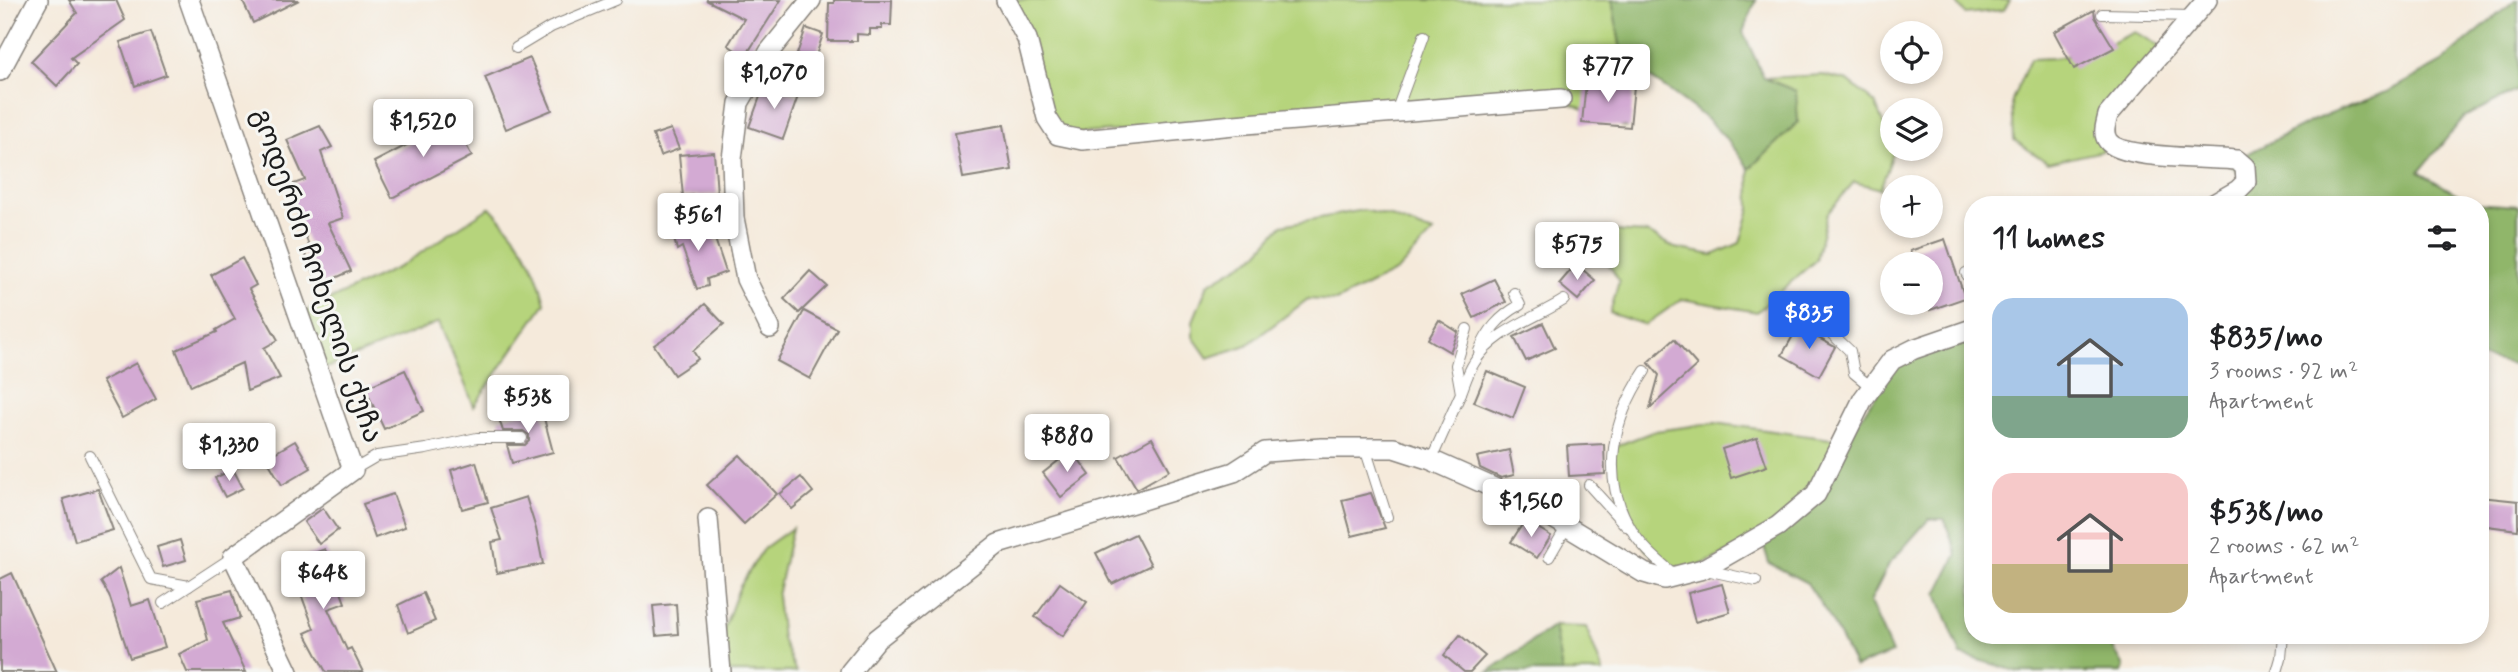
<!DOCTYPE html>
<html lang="en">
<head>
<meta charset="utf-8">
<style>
  body { margin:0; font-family:Mynerve,"Noto Sans Georgian",sans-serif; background:#f6f6f6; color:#202124; height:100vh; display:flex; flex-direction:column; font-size:26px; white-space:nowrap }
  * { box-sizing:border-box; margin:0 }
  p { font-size:23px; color:#757577 }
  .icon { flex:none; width:38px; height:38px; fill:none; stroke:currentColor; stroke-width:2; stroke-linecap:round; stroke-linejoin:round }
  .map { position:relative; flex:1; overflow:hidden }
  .panel { position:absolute; left:1964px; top:196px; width:525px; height:448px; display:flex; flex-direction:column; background:#fff; border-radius:28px; box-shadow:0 4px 10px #0003 }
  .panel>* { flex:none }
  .controls { position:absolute; left:1880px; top:21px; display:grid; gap:14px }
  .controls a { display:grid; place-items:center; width:63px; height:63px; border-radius:50%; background:#fff; box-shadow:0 4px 10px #0003; font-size:35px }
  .price { position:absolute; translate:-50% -60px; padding:0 16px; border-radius:7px; background:#fff; color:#222; font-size:23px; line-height:46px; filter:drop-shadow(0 2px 4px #0008) }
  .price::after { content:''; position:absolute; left:50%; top:42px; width:21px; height:16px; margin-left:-10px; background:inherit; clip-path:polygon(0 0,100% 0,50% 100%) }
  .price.on { background:#2563eb; color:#fff }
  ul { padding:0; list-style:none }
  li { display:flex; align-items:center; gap:21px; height:175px; padding:0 28px }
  li span { display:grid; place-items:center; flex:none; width:196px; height:140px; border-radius:21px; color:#555 }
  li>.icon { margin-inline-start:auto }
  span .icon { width:84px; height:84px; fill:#fffc; stroke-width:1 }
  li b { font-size:30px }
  h2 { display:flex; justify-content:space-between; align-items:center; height:84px; padding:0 28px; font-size:30px }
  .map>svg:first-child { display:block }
  .green { fill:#b6d47b; stroke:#69784c; stroke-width:2 }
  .forest { fill:#90b66b; stroke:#566944; stroke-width:2 }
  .building { fill:#d3aad3 }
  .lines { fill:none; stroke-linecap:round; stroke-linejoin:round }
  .lane-casing { stroke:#88837c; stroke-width:12 }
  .street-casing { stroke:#88837c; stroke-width:22 }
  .lane { stroke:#fff; stroke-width:10 }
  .street { stroke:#fff; stroke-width:19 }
  .labels { text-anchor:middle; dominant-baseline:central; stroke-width:6; stroke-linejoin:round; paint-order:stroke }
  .street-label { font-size:28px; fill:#1c1c1c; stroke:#f6f6f2 }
</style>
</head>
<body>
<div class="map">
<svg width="2518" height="672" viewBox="0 0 2518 672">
  <rect width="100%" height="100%" fill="#f6f6f2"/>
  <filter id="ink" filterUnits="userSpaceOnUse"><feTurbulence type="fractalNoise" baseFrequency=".0143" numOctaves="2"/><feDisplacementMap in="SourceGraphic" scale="14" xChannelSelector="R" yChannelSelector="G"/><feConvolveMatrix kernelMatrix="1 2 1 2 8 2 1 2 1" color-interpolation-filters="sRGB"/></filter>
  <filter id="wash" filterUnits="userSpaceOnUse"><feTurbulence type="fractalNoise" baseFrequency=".00686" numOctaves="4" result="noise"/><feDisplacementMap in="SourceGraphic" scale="28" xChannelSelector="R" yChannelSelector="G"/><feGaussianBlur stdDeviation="1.57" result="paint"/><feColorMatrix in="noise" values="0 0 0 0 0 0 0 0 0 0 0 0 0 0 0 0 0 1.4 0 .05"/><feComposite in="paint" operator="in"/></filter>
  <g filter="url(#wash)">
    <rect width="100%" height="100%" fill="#f5eadb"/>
    <g class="green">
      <polygon points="1006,0 1612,0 1623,61 1626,128 1561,99 1058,135"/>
      <polygon points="1955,0 2010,0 2004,10 1965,14"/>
      <polygon points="2135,32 2165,49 2101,131 2103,151 2048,163 2014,140 2012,100 2030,59 2054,58 2093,51"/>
      <polygon points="1823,75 1848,81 1875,103 1894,151 1880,189 1854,182 1827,214 1816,260 1757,312 1682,299 1645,325 1610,313 1619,281 1599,248 1571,229 1648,233 1675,248 1713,255 1740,243 1750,208 1749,169 1798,122 1795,91 1764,78"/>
      <path d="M490,207C520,239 535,260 545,303L474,406L439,322L319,371L299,314L401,266Z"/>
      <polygon points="1363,210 1389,216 1433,233 1397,271 1336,301 1308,299 1247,345 1208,358 1193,337 1193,321 1208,284 1255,256 1282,225"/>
      <polygon points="1715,423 1845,441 1824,486 1761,537 1676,577 1646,550 1619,506 1613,447 1655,431"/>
      <polygon points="792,528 777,596 782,639 796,672 721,672 718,645 739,588 763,549"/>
      <polygon points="1554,626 1586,627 1603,672 1562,672"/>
    </g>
    <g class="forest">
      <path d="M1612,0H1756L1743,32L1764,78L1796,91L1798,122L1749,169C1717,119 1673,92 1623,61Z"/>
      <polygon points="2515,0 2518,0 2518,90 2464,117 2419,172 2473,203 2518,206 2518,292 2516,294 2518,299 2518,365 2480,357 2480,205 2222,205 2240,175 2229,163 2314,120 2389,91 2442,62"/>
      <polygon points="1972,334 1972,635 2106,635 2124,667 2122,672 2019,672 1961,655 1937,594 1957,554 1944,519 1929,519 1889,564 1870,602 1892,653 1855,667 1830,618 1807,583 1769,563 1761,537 1824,486 1845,441 1897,363"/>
      <polygon points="1554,626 1562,672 1488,672"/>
    </g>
    <g id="blocks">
      <g class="building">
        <polygon points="69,0 116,0 125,20 71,58 77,64 57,86 31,61 77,13"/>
        <polygon points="242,0 299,0 253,23"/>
        <polygon points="706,0 781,0 745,57 728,45 744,19"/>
        <polygon points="834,0 892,0 891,25 882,25 882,29 870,29 870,35 857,34 857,41 828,41 829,3 834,3"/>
        <polygon points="2094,10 2095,17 2114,48 2074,69 2054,32"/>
        <polygon points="806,28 823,34 806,86 788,80"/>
        <polygon points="151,32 166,75 135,86 120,42"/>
        <polygon points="530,58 552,110 506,129 485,77"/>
        <polygon points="1586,82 1634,86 1630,127 1582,123"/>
        <polygon points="765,83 798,96 783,139 749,127"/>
        <polygon points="453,121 472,156 392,198 374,162"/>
        <polygon points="1004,125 1012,170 963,178 955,133"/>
        <polygon points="320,126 332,147 321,152 343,218 328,223 351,271 320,285 303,250 309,246 288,186 305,180 287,140"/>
        <polygon points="671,129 679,149 660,156 653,135"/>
        <polygon points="714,152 717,194 683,196 679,155"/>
        <polygon points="691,217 697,242 714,236 726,272 707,279 708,286 697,289 682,247 677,250 670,223"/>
        <polygon points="1945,239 1965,298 1930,310 1930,264 1914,264 1910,251"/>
        <polygon points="242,258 256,285 249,289 278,340 264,348 280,378 247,391 242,363 191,386 176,350 217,332 216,330 235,319 211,275"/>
        <polygon points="1576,264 1595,280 1578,300 1559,284"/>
        <polygon points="810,271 827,286 799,313 784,299"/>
        <polygon points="1494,279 1506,302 1474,318 1462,294"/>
        <polygon points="705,304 724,324 693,351 698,359 674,375 654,345 675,331"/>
        <polygon points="804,311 837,329 810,379 777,361"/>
        <polygon points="1439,320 1458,332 1450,352 1428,339"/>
        <polygon points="1543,323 1555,348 1526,361 1514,337"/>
        <polygon points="1798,327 1835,347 1819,376 1782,355"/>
        <polygon points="1674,339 1697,365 1650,408 1659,375 1648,362"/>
        <polygon points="136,363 156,399 122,418 102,381"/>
        <polygon points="405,370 424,411 384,429 365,388"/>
        <polygon points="1487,371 1525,387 1513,418 1474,402"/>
        <polygon points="541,407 553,452 512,463 507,445 525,445 529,441 529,435 523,431 503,431 499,419"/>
        <polygon points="1152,438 1170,470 1137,489 1118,457"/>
        <polygon points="1757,438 1767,466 1731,478 1722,449"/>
        <polygon points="295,441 311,468 282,485 266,458"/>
        <polygon points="1604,444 1605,474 1569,476 1567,446"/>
        <polygon points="1072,450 1090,475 1061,497 1043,473"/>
        <polygon points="1509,450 1514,475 1501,478 1480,468 1477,457"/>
        <polygon points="740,455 777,494 744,524 707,485"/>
        <polygon points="476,462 488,502 462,509 451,470"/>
        <polygon points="233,469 243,488 225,497 215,478"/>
        <polygon points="801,477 813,492 792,509 780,494"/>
        <polygon points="98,489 113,530 75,541 63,499"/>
        <polygon points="1371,493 1385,528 1352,536 1342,500"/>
        <polygon points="393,494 405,527 375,538 363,504"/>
        <polygon points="526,497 536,529 543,564 497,573 492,542 502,540 491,508"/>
        <polygon points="2480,497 2518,501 2518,530 2480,525"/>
        <polygon points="323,508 338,530 319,544 304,522"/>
        <polygon points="1525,520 1551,536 1537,558 1511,542"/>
        <polygon points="1135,534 1151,565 1112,584 1096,553"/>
        <polygon points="180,540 186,560 163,567 157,547"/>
        <polygon points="325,549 345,603 328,609 347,650 351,648 363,672 326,672 305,633 314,629 289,562"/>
        <polygon points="119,568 131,606 150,600 165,647 130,658 109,595 101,582"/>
        <polygon points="12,573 57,672 0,672 0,579"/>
        <polygon points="1060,583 1087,602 1063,636 1035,617"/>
        <polygon points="1722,584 1730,612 1695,622 1688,593"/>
        <polygon points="232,590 240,618 223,623 246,672 187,672 179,654 208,640 197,599"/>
        <polygon points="423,593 435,621 408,633 398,605"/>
        <polygon points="676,604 678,634 656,636 653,606"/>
        <polygon points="1460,635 1485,656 1470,672 1464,672 1444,655"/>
      </g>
    </g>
  </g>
  <g filter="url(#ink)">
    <use href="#blocks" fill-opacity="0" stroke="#88837c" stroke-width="2"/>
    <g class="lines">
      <g class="lane-casing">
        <g id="lane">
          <polyline points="2102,14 2192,16"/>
          <polyline points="516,48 551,27 616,0"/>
          <polyline points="1396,112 1424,36"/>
          <polyline points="1966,273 1972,282"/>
          <polyline points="1831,333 1850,351 1854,373 1871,387"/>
          <path d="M1479,351C1488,330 1499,317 1520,305L1514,293"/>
          <path d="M1645,371C1613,419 1599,476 1631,529C1642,548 1660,562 1676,576"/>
          <path d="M1461,393C1465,383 1468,372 1474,363C1493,331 1534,319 1564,300"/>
          <polyline points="1365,448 1387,517"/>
          <polyline points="90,456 151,579 189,586"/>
          <polyline points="1431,460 1461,393 1456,365 1467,329"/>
          <polyline points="353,470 377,456 426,449 477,438 522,438"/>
          <polyline points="1589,485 1626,526"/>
          <polyline points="1549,557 1567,526"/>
          <polyline points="1706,570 1756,581"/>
          <polyline points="163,603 233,557"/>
          <polyline points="2277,672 2281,658 2283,635"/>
        </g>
      </g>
      <g class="street-casing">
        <g id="street">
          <polyline points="189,0 353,470 233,557 288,672"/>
          <polyline points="1006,0 1027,39 1047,118 1058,135 1082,140 1234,125 1561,99"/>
          <path d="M2207,0L2108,115C2106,124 2102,133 2108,141C2121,160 2212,157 2237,160L2245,167L2246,182L2238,190L2212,205"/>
          <polyline points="0,71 38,0"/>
          <polyline points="770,328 746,279 734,218 732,159 739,103 769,52 811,0"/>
          <polyline points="708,519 721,672"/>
          <polyline points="850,672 877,639 998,544 1234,472 1265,452 1322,448 1394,448 1431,460 1530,504 1644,573 1664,579 1703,569 1778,526 1816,494 1863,399 1892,360 1914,349 1972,329"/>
        </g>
      </g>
      <use href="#lane" class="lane"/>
      <use href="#street" class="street"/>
    </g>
  </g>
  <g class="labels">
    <g class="street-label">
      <text transform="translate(316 276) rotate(71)">გოდერძი ჩოხელის ქუჩა</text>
    </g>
  </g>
</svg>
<div class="controls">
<a><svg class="icon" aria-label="locate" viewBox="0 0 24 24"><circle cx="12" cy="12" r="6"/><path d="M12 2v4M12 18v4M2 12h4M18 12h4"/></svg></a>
<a><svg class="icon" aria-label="layers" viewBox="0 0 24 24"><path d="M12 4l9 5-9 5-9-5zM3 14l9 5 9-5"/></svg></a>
<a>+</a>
<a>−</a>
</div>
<b class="price" style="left:1608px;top:104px">$777</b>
<b class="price" style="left:774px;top:111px">$1,070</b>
<b class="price" style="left:423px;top:159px">$1,520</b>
<b class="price" style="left:698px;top:253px">$561</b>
<b class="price" style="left:1577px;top:282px">$575</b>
<b class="price on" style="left:1809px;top:351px">$835</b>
<b class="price" style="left:528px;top:435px">$538</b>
<b class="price" style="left:1067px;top:474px">$880</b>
<b class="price" style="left:229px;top:483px">$1,330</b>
<b class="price" style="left:1531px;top:539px">$1,560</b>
<b class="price" style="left:323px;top:611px">$648</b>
<section class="panel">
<h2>11 homes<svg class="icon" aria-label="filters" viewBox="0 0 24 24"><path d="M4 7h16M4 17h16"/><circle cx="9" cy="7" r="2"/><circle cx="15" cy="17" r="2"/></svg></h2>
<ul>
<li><span style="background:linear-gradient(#a9c7e8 70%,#7fa58c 0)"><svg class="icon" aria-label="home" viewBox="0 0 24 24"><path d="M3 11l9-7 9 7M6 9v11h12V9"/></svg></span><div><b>$835/mo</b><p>3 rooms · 92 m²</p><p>Apartment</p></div></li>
<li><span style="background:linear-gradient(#f6c9c9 65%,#c2b280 0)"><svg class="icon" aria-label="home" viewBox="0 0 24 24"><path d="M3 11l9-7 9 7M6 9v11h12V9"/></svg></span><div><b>$538/mo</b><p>2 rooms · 62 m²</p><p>Apartment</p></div></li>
</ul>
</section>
</div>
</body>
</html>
